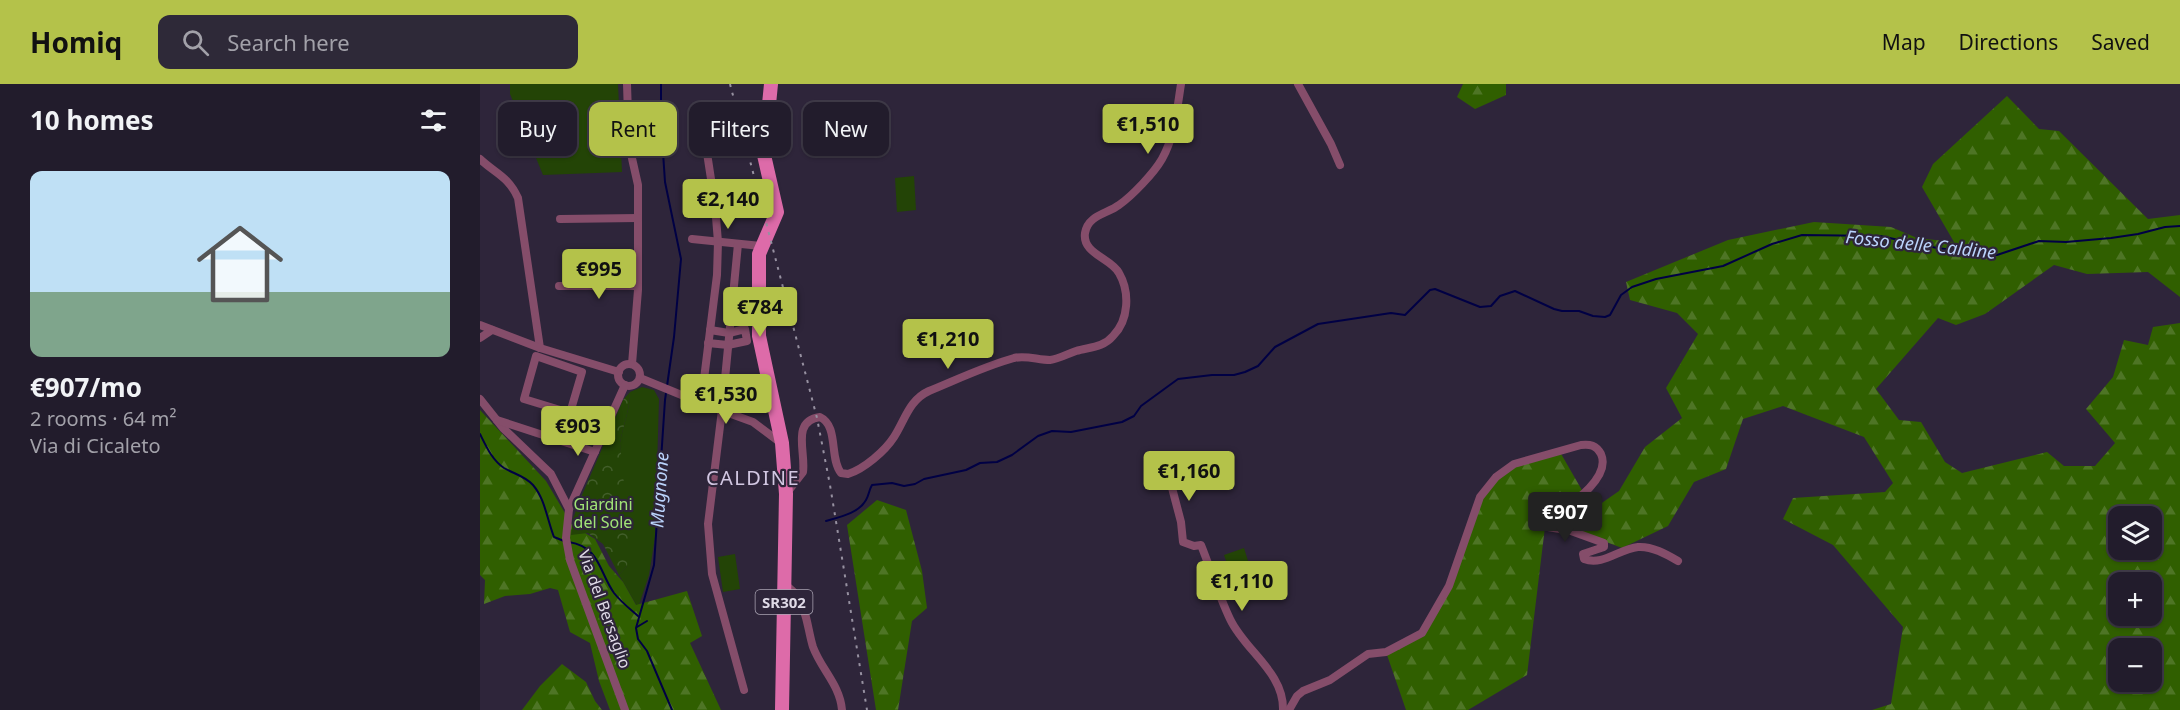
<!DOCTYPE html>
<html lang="en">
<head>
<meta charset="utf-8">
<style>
  body { margin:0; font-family:"Noto Sans",sans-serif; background:#2e2938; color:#f1f3f6; height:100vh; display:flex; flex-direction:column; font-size:22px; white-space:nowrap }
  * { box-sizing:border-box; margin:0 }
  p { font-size:20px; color:#a2a1a9 }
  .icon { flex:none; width:33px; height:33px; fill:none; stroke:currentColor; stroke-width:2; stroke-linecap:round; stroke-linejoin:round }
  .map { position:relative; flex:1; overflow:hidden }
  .side { display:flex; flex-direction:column; background:#221c2c; width:480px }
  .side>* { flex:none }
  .banner { position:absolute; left:18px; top:18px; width:570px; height:54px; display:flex; gap:12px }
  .buttons { position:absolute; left:1628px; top:422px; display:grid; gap:12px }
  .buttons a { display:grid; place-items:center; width:54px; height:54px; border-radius:12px; background:#221c2c; box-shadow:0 2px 4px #0004,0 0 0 2px #3f3a48; font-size:30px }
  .price { position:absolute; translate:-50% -51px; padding:0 14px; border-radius:6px; background:#b4c24a; color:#111; font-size:20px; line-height:39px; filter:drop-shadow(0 2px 3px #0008) }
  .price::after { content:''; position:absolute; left:50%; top:36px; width:18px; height:14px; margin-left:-9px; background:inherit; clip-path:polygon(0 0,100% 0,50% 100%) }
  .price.current { background:#222; color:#fff }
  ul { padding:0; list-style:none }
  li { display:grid; align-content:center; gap:12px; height:318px; padding:0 30px }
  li+li { border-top:2px solid #3f3a48 }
  li span { display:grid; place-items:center; height:186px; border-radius:12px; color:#555 }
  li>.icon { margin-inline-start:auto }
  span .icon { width:108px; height:108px; fill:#fffc; stroke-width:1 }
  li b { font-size:26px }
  h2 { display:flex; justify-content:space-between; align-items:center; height:72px; padding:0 30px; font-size:26px }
  .pill { padding:0 21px; border-radius:12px; background:#221c2c; box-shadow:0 2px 4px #0004,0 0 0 2px #3f3a48; font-size:21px; line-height:54px }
  .pill.current { background:#b4c24a; color:#111 }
  header { display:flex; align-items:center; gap:36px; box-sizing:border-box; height:84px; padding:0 30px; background:#b4c24a; color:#111 }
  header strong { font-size:28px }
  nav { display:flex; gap:33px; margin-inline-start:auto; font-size:21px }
  .search { width:420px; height:54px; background:#2e2938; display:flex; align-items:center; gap:15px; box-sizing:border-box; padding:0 21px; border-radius:12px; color:#a2a1a9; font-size:22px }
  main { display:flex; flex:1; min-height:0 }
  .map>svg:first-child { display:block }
  .green { fill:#234406 }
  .forest { fill:url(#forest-firs); fill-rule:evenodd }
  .park { fill:url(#park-crowns) }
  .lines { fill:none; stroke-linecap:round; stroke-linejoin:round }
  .stream { stroke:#004; stroke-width:2 }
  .street { stroke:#854d6a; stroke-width:8 }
  .primary { stroke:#dd6ba9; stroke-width:14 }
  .rail { stroke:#9791a1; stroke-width:2; stroke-dasharray:3 6; stroke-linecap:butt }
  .labels { text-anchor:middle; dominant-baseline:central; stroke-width:4.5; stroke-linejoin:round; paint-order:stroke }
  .shield { fill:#2e253a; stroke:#aaa4b3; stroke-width:1.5 }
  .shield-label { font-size:15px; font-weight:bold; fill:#dfdae7 }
  .park-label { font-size:16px; fill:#a0e376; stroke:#2e253a }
  .street-label { font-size:16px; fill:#dfdae7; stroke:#2e253a }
  .water-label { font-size:18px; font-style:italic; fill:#bad3fb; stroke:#2e253a }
  .quarter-label { font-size:20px; letter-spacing:1.5px; fill:#d2c7e2; stroke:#2e253a }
</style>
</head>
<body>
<header>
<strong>Homiq</strong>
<div class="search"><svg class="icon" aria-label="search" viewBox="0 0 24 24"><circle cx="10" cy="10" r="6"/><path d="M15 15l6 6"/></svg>Search here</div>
<nav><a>Map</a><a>Directions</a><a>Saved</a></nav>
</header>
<main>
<section class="side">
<h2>10 homes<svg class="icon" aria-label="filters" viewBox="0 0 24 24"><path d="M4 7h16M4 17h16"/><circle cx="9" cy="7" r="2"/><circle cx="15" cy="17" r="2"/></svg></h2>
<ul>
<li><span style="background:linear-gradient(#bfe0f5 65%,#7fa58c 0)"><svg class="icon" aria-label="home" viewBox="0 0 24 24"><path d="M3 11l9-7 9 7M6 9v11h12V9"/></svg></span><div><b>€907/mo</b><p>2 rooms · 64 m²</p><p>Via di Cicaleto</p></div></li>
</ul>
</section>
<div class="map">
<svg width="1700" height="626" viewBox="0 0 1700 626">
  <defs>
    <pattern id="forest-firs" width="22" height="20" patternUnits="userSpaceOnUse" patternTransform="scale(1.5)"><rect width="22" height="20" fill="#305f00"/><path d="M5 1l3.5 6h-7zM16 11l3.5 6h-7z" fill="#4e7525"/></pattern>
    <pattern id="park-crowns" width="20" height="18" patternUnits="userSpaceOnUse" patternTransform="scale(1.5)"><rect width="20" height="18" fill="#234406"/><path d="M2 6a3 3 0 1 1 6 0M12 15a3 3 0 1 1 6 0" fill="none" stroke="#425e2a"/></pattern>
  </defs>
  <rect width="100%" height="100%" fill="#2e253a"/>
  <g class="green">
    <polygon points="30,0 138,0 142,88 63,91 30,10"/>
    <polygon points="434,92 436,126 417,128 415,94"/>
    <path d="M162,303L174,306L179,315L175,453L169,491L158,524L139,491L147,482L140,359C143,341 150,326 150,308Z"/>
    <polygon points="764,464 775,499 756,505 744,471"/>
    <polygon points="255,470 260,505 243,508 238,473"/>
  </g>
  <g class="forest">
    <polygon points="983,0 1026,0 1026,11 995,25 977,13"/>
    <path d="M1527,12L1559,45L1579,47L1668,135L1700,131V213L1668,188L1607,190L1574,181L1505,230L1476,241L1458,234L1396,305L1419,336L1441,338L1465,378L1482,389L1567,368L1584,382H1615L1635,359L1606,325L1633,293L1644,256L1668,261L1673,243L1700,239V626H1392L1411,620L1423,543L1353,461L1303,435L1313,414L1405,408L1413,399L1384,353L1303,322L1263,335L1246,385L1214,398L1188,442L1142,464L1082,441L1065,443L1047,591L988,626H926L906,568L942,549L969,502L1000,413L1034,380L1080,368L1103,408L1116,423L1139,407L1165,363L1202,334L1186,304L1218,250L1197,229L1150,216L1146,198L1248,156L1334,138L1411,143L1437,154L1474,158L1442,103L1453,80ZM1638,432H1671V465H1638ZM1638,498H1671V531H1638ZM1638,564H1671V597H1638Z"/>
    <polygon points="0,326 66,397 92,441 115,455 129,482 143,498 156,521 207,507 222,552 210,559 241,626 130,626 119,597 110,559 90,548 78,506 70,504 50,510 25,512 4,520 5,496 0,491"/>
    <polygon points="397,416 426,426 442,487 447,524 432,537 418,626 396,626 367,441"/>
    <polygon points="82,580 106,598 115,617 122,626 42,626 60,602"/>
  </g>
  <path class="park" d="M150,308C150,326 143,341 140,359L150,462L147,482L139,491L123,460L108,449L91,451L93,435L99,418L143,316Z"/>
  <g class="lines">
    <g class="stream">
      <polyline points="181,0 181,39 185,98 201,175 194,253 185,316 174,481 156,544 158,555 167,567 192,626"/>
      <path d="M0,350C6,362 12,376 24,384C34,390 45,392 53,401C65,415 67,435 74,453L84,457"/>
      <path d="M346,437C360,433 379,429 386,416C389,411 389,406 392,401L412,399L424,402L435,400L444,395L486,386L500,379L517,378L532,371L558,352L572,347L591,348L642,338L654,332L661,322L698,295L732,291H754L765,288L778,282L795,263L838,240L911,229L925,231L950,206L955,205L1000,223L1011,222L1020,212L1035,207L1074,225L1082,227H1099L1113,232L1125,233L1130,231L1141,211L1152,203L1176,195L1243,182L1292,160L1322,151L1400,152L1457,164L1517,171L1559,157L1586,158L1631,154L1658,150L1685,143L1700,142"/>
      <path d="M89,458C120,463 119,488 134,509C141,518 150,525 158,532"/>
      <polyline points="157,543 167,537"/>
    </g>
    <g class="street">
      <polyline points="147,0 149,61 158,101 158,206 152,280"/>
      <polyline points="818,0 851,60 860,81"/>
      <path d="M0,75C16,90 28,92 38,114L60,264"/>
      <polyline points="80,135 158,134"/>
      <polyline points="212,155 281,162"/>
      <polyline points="258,160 242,326 228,440 232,490 264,606"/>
      <polyline points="79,202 158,202"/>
      <polyline points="0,241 60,264 139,288"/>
      <polyline points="0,254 12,246"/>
      <polyline points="228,259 248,261 267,257 265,245 249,249 230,246"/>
      <polygon points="56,272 102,288 90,329 44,315"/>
      <circle cx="149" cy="291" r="11"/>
      <polyline points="160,294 221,319 273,338 301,359"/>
      <polyline points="145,301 89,425 86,454 90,476 145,626"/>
      <polyline points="0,315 23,344 71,390 89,425"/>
      <polyline points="221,319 237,191 238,158 235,121 225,56 242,50"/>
      <polyline points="17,336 115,368"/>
      <path d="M743,389L725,396L691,400L701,438L703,458L714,462L721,461C731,486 739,512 750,535C765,567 804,588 803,626"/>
      <path d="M306,410L323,388C326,368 311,337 340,333C359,342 349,374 361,389L368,390C384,385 405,367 414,353C425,336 429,316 449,307C476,296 505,282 534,274C546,271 558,276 570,276C579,275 587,270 596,267C609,263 623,264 633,252C649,236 650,208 639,189C631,174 602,170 605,149C608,131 627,130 639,121C652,112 674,89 682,75C695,52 697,25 701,0"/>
      <path d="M305,500C309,504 315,508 318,513C327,527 328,547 333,563C341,585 360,601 362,626"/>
      <path d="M809,626L817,612L823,607L850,596L888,570L906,568L942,549L969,502L1000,413L1016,393L1034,380L1101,361C1110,360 1116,361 1121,370C1132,395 1087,423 1069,436L1066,439L1068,443L1091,447L1124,459V463L1103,470L1104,475C1123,482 1139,465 1158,463C1172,462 1186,470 1198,477"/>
    </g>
    <polyline class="primary" points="291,0 284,71 297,128 279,170 279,252 302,359 306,410 302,626"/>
    <polyline class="rail" points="250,0 337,334 350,401 387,626"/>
  </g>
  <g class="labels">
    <rect class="shield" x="275.5" y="506" width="57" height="24" rx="4.5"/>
    <g class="shield-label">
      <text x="304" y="518">SR302</text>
    </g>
    <g class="park-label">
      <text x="123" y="420">Giardini<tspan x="123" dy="18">del Sole</tspan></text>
    </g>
    <g class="street-label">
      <text transform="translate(125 525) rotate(70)">Via del Bersaglio</text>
    </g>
    <g class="water-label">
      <text transform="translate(1441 160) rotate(6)">Fosso delle Caldine</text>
      <text transform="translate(179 406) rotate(-86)">Mugnone</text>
    </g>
    <g class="quarter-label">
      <text x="273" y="393">CALDINE</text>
    </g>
  </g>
</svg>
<div class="buttons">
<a><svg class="icon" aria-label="layers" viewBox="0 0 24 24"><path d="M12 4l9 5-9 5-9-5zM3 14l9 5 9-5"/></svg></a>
<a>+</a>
<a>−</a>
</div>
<b class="price" style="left:668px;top:71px">€1,510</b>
<b class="price" style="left:248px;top:146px">€2,140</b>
<b class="price" style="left:119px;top:216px">€995</b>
<b class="price" style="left:280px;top:254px">€784</b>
<b class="price" style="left:468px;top:286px">€1,210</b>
<b class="price" style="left:246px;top:341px">€1,530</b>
<b class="price" style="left:98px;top:373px">€903</b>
<b class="price" style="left:709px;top:418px">€1,160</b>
<b class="price current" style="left:1085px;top:459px">€907</b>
<b class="price" style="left:762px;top:528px">€1,110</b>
<div class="banner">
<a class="pill">Buy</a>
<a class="pill current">Rent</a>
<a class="pill">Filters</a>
<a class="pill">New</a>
</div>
</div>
</main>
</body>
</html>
